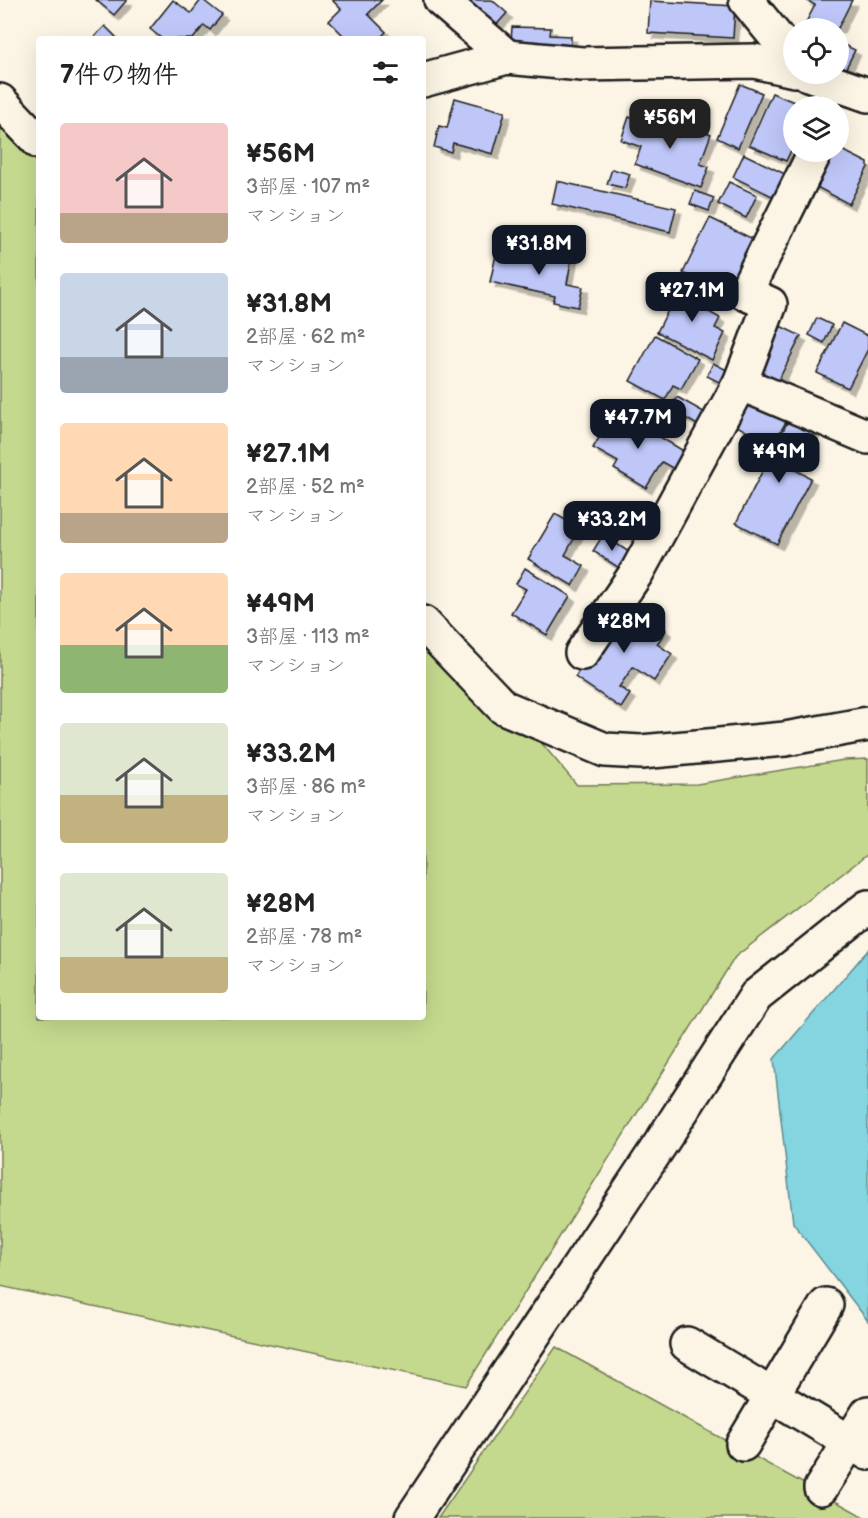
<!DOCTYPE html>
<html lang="ja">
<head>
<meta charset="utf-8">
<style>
  body { margin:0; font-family:"Balsamiq Sans","Klee One",sans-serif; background:#f6f6f6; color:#222; height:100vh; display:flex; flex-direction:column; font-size:22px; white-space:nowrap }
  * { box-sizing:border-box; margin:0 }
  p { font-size:20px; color:#767676 }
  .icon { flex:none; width:33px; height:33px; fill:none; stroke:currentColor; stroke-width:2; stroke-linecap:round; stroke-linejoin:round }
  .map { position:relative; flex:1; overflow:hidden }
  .sheet { position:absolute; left:36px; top:36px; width:390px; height:984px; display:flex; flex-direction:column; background:#fff; border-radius:6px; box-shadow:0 6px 24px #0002 }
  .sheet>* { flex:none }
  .buttons { position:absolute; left:783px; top:18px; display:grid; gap:12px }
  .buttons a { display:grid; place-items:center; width:66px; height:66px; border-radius:50%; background:#fff; box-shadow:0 6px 24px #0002; font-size:30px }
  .price { position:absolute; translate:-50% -51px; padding:0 14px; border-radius:12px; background:#111827; color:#fff; font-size:20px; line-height:39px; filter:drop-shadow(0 2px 3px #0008) }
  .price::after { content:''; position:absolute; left:50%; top:36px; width:18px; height:14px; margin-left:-9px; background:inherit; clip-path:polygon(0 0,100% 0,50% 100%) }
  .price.on { background:#222; color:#fff }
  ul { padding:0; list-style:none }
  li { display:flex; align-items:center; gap:18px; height:150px; padding:0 24px }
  li span { display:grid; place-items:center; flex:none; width:168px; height:120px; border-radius:6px; color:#555 }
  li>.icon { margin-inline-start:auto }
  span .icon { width:72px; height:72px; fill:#fffc; stroke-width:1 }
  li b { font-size:26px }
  h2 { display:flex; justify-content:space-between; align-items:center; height:72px; padding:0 24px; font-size:26px }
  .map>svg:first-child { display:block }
  .green { fill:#c5d98e; stroke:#707a55; stroke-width:1.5 }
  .water { fill:#85d5e1; stroke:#5b8b92; stroke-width:1.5 }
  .building { fill:#bec7f8; stroke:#1c1c1c; stroke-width:1.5; filter:url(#shadow) }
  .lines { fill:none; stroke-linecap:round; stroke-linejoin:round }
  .minor-casing { stroke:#1c1c1c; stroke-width:38 }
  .minor { stroke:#fcf5e5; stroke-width:33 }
</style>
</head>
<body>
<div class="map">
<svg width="868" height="1518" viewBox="0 0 868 1518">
  <defs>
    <filter id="shadow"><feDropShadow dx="5.5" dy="5.5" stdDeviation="0" flood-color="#0004"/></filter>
  </defs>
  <rect width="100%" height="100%" fill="#fcf5e5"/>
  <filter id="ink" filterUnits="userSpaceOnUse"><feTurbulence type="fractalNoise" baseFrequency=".0167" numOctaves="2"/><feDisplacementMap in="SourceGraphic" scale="12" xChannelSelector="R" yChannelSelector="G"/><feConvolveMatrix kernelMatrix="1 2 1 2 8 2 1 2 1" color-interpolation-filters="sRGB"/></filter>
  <g filter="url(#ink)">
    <g class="green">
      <polygon points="0,124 39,163 39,1017 423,1017 423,603 577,785 697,784 844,760 868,759 868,854 735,957 466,1386 0,1286"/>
      <polygon points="556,1347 866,1518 438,1518"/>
    </g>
    <polygon class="water" points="868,950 868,1321 793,1223 774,1059"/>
    <g class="building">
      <polygon points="96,0 127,0 114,15"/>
      <polygon points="173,0 191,13 201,0 203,0 222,15 210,30 204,25 193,39 162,39 150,29"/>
      <polygon points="332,0 382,0 368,14 386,32 379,39 347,39 329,21 341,9"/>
      <polygon points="458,0 492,0 507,13 491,31"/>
      <polygon points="806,0 852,0 838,28 803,28 815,5"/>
      <polygon points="650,1 735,6 733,38 648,33"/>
      <polygon points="105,26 116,37 114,39 92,39"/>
      <polygon points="512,27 551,28 550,35 571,36 571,45 511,42"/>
      <polygon points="838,42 855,50 846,68 838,65"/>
      <polygon points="740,84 762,93 738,148 717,138"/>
      <polygon points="772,93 804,106 794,106 794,144 786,161 749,145"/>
      <polygon points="455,98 505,112 493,154 453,143 451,152 434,147 439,126 447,128"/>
      <polygon points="629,117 670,132 674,120 711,134 700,164 709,167 701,188 635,164 641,147 621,140"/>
      <polygon points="838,148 868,163 868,167 849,204 809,183 825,152 838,152"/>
      <polygon points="744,154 785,174 774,197 733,177"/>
      <polygon points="612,169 630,174 625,188 607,184"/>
      <polygon points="557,181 676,208 670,232 552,204"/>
      <polygon points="729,182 757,195 746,218 718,204"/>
      <polygon points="695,191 714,198 709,211 690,204"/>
      <polygon points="710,218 753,239 726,294 683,273"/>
      <polygon points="537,249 572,256 567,284 583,287 578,307 553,302 555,296 490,282 496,255 534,263"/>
      <polygon points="683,281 706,293 700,307 720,318 715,328 725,333 712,360 657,332"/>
      <polygon points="817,318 832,325 824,343 809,335"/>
      <polygon points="842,323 868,336 868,349 848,388 817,373"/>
      <polygon points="776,324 801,336 775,387 750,374"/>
      <polygon points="655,335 698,359 681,389 673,385 665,400 630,381"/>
      <polygon points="713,363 731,372 725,385 707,376"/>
      <polygon points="677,397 709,415 701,427 669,409"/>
      <polygon points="751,400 787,420 772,446 737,426"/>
      <polygon points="615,410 692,456 681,473 662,462 646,488 614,469 618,462 593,448"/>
      <polygon points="791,415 816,428 795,470 811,478 777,544 736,523"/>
      <polygon points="555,514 580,528 565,555 584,566 573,586 528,559"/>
      <polygon points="603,535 632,554 622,570 593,551"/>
      <polygon points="525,568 570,596 547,635 511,613 526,589 516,584"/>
      <polygon points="624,602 666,630 657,644 672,654 654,681 633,667 619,687 630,694 621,708 575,677"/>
    </g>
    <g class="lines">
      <g class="minor-casing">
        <g id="minor">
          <polyline points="441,0 507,57"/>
          <polyline points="746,0 794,59"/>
          <polyline points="808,74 868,95"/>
          <polyline points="423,80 507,57 582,64 754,61 794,70"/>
          <polyline points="0,101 39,142"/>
          <polyline points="815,152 745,293 770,304 740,383 868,437"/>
          <polyline points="423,623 503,707 605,750 641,752 785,739 868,724"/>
          <polyline points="582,653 637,572 740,383"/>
          <polyline points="687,1344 868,1453"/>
          <polyline points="743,1444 826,1305"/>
          <polyline points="821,1488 868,1413"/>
          <polyline points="412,1518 661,1143 756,996 868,907"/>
        </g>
      </g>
      <use href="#minor" class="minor"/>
    </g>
  </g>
</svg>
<div class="buttons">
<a><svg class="icon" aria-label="locate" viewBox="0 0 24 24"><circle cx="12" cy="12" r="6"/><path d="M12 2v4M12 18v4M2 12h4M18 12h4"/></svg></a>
<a><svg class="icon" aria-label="layers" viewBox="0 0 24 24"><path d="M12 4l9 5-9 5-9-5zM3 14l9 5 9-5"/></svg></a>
</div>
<b class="price on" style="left:670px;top:150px">¥56M</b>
<b class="price" style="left:539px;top:276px">¥31.8M</b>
<b class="price" style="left:692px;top:323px">¥27.1M</b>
<b class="price" style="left:638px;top:450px">¥47.7M</b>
<b class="price" style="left:779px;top:484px">¥49M</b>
<b class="price" style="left:612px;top:552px">¥33.2M</b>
<b class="price" style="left:624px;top:654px">¥28M</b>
<section class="sheet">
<h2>7件の物件<svg class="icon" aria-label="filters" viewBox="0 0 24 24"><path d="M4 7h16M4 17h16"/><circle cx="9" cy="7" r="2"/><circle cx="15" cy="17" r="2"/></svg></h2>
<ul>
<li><span style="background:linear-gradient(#f6c9c9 75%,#b9a48a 0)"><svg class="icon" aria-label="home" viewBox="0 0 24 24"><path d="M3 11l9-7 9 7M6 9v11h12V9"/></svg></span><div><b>¥56M</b><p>3部屋 · 107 m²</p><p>マンション</p></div></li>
<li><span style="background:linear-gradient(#c9d6e8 70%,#9aa5b1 0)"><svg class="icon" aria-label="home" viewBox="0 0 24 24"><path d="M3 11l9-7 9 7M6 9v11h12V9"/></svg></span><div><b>¥31.8M</b><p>2部屋 · 62 m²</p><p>マンション</p></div></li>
<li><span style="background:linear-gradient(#ffd9b3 75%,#b9a48a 0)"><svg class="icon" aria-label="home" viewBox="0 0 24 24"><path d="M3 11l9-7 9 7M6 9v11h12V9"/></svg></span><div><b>¥27.1M</b><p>2部屋 · 52 m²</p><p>マンション</p></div></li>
<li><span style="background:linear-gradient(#ffd9b3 60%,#8fb573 0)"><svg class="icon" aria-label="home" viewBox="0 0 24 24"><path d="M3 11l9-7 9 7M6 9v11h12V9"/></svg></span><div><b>¥49M</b><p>3部屋 · 113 m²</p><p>マンション</p></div></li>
<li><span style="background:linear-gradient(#dfe7d0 60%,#c2b280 0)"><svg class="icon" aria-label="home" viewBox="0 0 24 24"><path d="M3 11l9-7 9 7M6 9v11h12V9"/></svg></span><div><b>¥33.2M</b><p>3部屋 · 86 m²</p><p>マンション</p></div></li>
<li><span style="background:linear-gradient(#dfe7d0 70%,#c2b280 0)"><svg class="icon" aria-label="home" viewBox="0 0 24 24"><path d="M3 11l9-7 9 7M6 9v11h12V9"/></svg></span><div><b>¥28M</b><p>2部屋 · 78 m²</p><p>マンション</p></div></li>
</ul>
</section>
</div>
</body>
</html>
